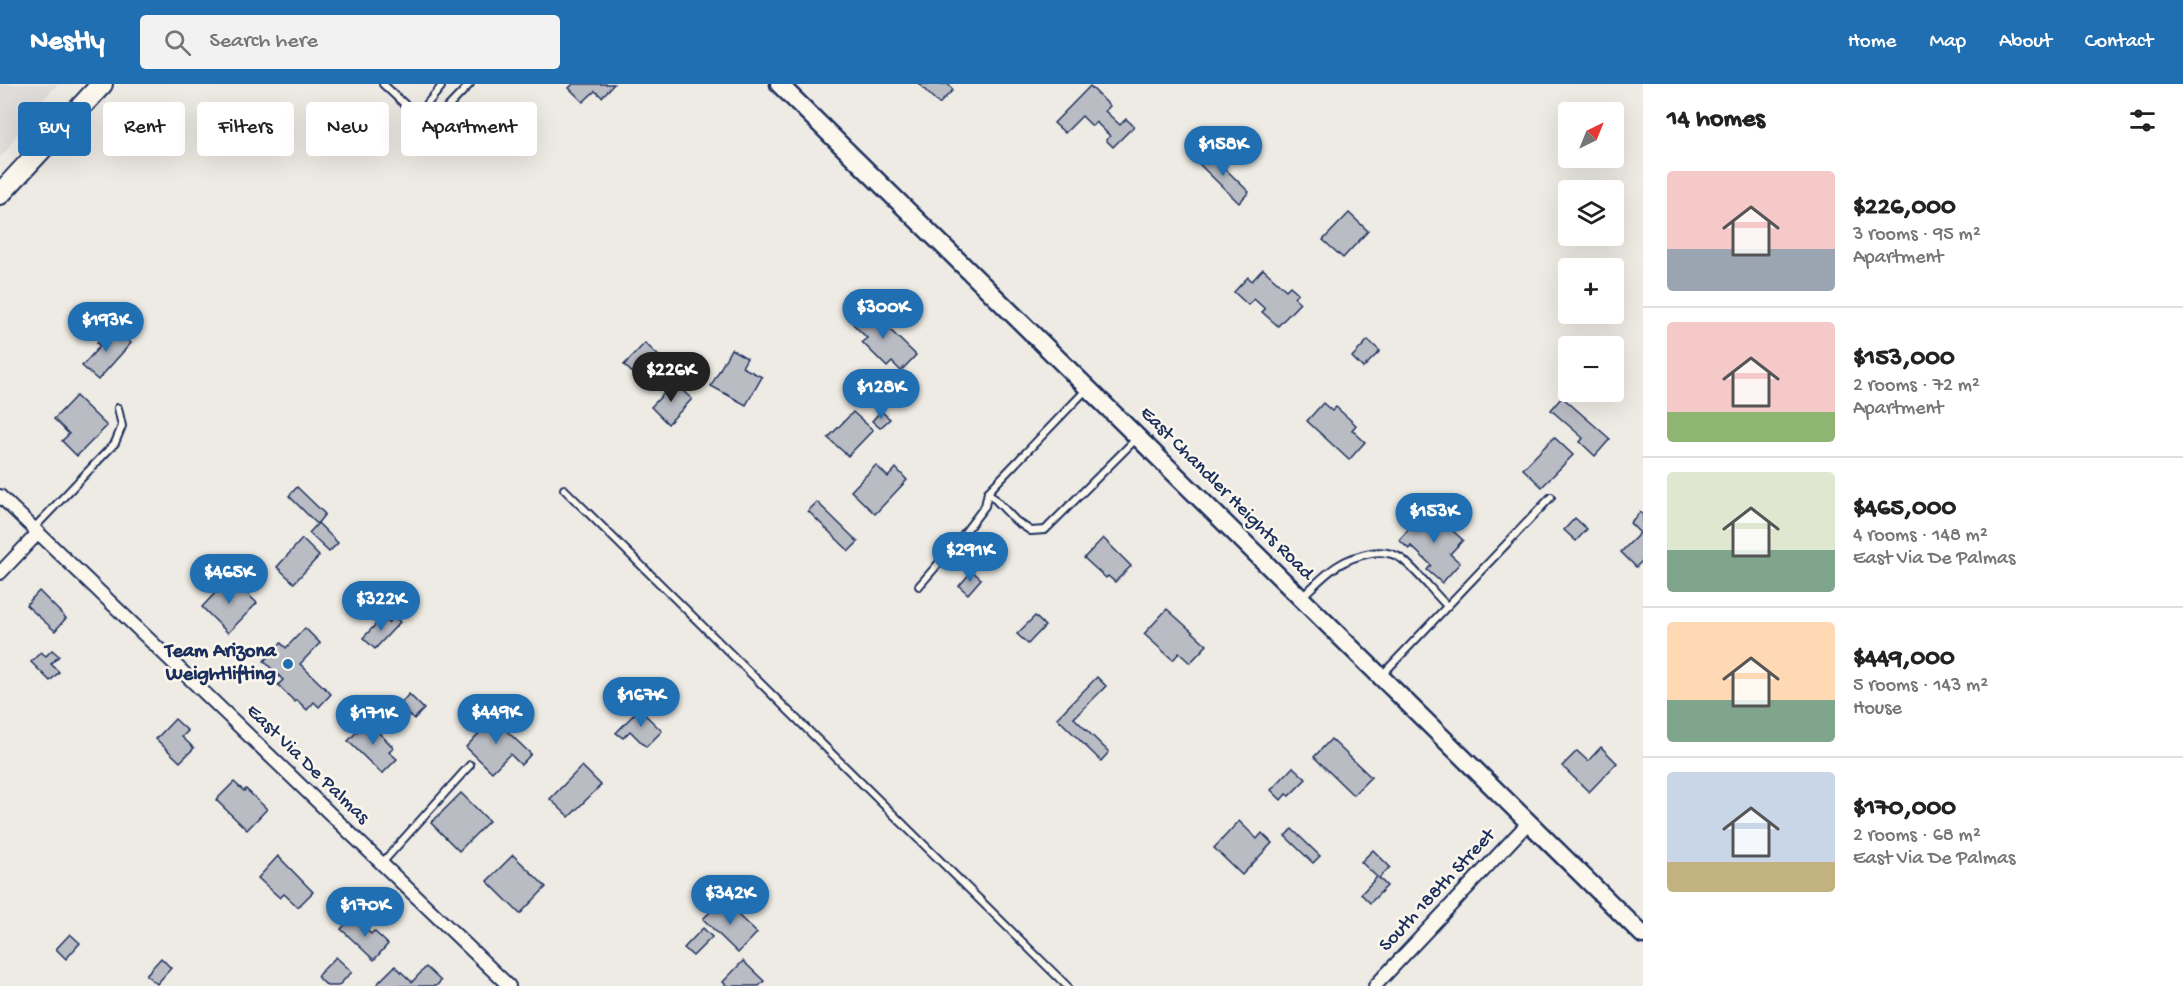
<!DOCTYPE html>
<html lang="en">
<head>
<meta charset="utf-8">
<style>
  body { margin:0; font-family:"Gochi Hand",sans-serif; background:#f2f2f2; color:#222; height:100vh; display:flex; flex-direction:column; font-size:22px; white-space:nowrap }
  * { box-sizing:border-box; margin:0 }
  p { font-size:20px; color:#767676 }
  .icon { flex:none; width:33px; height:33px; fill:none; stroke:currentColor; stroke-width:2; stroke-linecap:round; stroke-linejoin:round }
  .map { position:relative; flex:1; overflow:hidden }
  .side { display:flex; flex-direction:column; background:#fff; width:540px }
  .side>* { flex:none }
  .top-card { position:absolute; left:18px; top:18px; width:570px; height:54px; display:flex; gap:12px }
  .needle { width:39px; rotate:43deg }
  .buttons { position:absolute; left:1558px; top:18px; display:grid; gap:12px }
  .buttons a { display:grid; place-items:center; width:66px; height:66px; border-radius:6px; background:#fff; box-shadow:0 6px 24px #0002; font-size:30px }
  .price { position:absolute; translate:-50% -51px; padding:0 14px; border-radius:21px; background:#1f6fb2; color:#fff; font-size:20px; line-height:39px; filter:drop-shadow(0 2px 3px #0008) }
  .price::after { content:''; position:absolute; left:50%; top:36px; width:18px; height:14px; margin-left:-9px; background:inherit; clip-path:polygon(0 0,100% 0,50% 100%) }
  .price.current { background:#222; color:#fff }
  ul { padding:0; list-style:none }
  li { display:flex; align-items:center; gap:18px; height:150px; padding:0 24px }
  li+li { border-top:2px solid #e0e0e0 }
  li span { display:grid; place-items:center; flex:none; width:168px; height:120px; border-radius:6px; color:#555 }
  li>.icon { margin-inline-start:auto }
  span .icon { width:72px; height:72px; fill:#fffc; stroke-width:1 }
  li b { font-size:26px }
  h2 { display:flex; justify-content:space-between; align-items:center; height:72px; padding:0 24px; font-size:26px }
  .chip { padding:0 21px; border-radius:6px; background:#fff; box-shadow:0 6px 24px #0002; font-size:21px; line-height:54px }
  .chip.current { background:#1f6fb2; color:#fff }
  header { display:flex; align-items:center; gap:36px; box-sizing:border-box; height:84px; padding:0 30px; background:#1f6fb2; color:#fff }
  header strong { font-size:28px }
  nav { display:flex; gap:33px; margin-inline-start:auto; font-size:21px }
  .search { width:420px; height:54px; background:#f2f2f2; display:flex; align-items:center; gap:15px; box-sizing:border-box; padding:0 21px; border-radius:6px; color:#767676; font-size:22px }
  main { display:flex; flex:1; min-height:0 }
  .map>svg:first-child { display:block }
  .built { fill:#deddda }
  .building { fill:#b9bcc3; stroke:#1b2f5e; stroke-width:1.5 }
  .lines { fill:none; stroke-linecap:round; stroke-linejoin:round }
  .lane-casing { stroke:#1b2f5e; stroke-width:10 }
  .street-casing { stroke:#1b2f5e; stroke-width:16 }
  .secondary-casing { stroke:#1b2f5e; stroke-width:21 }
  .primary-casing { stroke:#1b2f5e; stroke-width:24 }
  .lane { stroke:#fbf7ec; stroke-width:6 }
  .street { stroke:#fbf7ec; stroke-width:12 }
  .secondary { stroke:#fbf7ec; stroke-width:16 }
  .primary { stroke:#fbf7ec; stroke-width:20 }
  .poi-dot { fill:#1f6fb2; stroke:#fbf7ec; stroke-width:2 }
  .labels { text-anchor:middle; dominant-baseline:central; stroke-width:5; stroke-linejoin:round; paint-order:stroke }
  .street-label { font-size:20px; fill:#1b2f5e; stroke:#fbf7ec }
  .poi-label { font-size:20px; font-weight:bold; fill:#1b2f5e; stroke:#fbf7ec; text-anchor:end }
</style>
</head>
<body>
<header>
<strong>Nestly</strong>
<div class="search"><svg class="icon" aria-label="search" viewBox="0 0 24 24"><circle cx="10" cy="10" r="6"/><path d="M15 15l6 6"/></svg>Search here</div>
<nav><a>Home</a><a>Map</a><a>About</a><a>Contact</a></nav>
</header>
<main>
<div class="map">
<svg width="1643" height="902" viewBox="0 0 1643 902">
  <rect width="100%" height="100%" fill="#eeebe4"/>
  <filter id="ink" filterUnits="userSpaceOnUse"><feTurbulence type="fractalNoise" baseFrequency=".0167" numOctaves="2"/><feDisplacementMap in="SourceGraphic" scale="12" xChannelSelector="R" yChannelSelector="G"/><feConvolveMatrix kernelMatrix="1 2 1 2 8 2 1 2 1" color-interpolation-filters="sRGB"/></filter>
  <g filter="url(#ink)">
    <polygon class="built" points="0,0 58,0 33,26 7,66 0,73"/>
    <g class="building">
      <polygon points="573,0 614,0 602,13 595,7 583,18 569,4"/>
      <polygon points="919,0 948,0 953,6 939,20"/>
      <polygon points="1090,2 1110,22 1105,27 1120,41 1126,35 1134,42 1113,63 1106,56 1110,52 1096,38 1092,42 1082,32 1065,49 1054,39"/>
      <polygon points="517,25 534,41 509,68 491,51"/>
      <polygon points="1207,67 1249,108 1239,119 1197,78"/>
      <polygon points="1349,129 1368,147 1343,174 1323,156"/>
      <polygon points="1263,185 1286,206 1290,202 1298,209 1294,213 1300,219 1278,242 1262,228 1265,225 1254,215 1248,221 1234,208 1248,193 1252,197"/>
      <polygon points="871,221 883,233 880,236 916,271 901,287 892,278 887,283 862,258 867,254 853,240"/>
      <polygon points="112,243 131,259 98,296 82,282 100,262 97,259"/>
      <polygon points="1368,256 1380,267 1363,284 1352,273"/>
      <polygon points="645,259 663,276 642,298 624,281"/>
      <polygon points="731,265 747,274 742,283 762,293 746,321 711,302"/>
      <polygon points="674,299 692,315 668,340 651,323"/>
      <polygon points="76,312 107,342 77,372 62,357 69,350 54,335"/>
      <polygon points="1562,313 1610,355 1595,372 1580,358 1583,354 1551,326"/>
      <polygon points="1323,319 1332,327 1336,323 1356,341 1352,346 1365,358 1349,376 1307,337"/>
      <polygon points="881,327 890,335 880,344 872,337"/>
      <polygon points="853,328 873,346 848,372 828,354"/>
      <polygon points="1554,353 1573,371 1542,403 1523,385"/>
      <polygon points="876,381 888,393 896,384 907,396 875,430 851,407"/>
      <polygon points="297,403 325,430 317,440 289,412"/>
      <polygon points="817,418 858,458 849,467 808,427"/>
      <polygon points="1427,424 1463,456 1450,470 1460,479 1442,499 1427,486 1431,481 1411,462 1409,465 1399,456"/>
      <polygon points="1640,428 1643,431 1643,476 1636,483 1621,468 1640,449 1630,439"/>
      <polygon points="1575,434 1587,445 1576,457 1564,446"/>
      <polygon points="318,439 338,459 329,468 309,449"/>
      <polygon points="1103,454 1131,482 1115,498 1108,492 1106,494 1084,474"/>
      <polygon points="302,455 319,472 294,499 277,483"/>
      <polygon points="972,487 981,495 968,510 959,502"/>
      <polygon points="230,493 257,519 228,549 202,523"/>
      <polygon points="39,507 66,534 55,547 26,521"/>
      <polygon points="1167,525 1207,561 1190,579 1179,569 1173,576 1144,550"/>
      <polygon points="1035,532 1045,542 1028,560 1017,550"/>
      <polygon points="383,533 388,539 394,533 400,538 375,565 363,554"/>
      <polygon points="305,544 320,559 300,580 331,610 319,623 314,618 307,626 297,616 295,618 278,601 283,596 264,577 281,559 286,564"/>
      <polygon points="52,566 59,572 51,580 59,588 50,597 31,578 41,568 46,572"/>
      <polygon points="1097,593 1106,602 1074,634 1109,668 1101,677 1057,634"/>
      <polygon points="409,610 424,625 414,635 399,621"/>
      <polygon points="639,625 662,647 646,663 630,647 623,654 616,649"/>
      <polygon points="490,631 531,670 521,681 510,670 492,688 466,663 483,645 479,642"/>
      <polygon points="370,634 382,646 379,649 394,664 389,668 397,675 382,690 348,657"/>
      <polygon points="175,635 188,647 182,653 194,664 180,678 156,655"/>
      <polygon points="1331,655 1371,693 1353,711 1314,673"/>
      <polygon points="1601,663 1617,679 1589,708 1562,682 1577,667 1588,677"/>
      <polygon points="582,682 601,701 569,733 550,715"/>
      <polygon points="1293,683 1306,695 1289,712 1286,710 1281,716 1271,706"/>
      <polygon points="234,698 244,707 246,705 267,725 247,746 216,716"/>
      <polygon points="461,709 489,737 459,767 431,739"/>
      <polygon points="1239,737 1257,755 1262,749 1272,759 1242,791 1214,764"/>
      <polygon points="1292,745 1320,772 1313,779 1285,752"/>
      <polygon points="1373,766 1390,783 1379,794 1387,802 1370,819 1361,810 1377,793 1361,778"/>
      <polygon points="513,771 546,803 520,830 487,797"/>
      <polygon points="278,772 313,808 298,823 284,810 280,814 258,794"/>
      <polygon points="722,816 757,849 738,869 703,835"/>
      <polygon points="353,833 371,850 374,847 388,860 374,876 341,845"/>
      <polygon points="703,844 712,853 693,872 684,864"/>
      <polygon points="70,850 80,859 66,875 56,865"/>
      <polygon points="336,873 352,888 338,902 327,902 317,892"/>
      <polygon points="161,874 171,884 157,900 146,891"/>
      <polygon points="743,877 764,897 759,902 727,902 723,898"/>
      <polygon points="395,882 412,898 426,883 441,897 436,902 378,902 377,900"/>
    </g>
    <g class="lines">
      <g class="lane-casing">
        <g id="lane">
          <polyline points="383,0 429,43 470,0"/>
          <polyline points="417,32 441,3 441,0"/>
          <polyline points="564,405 1067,902"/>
          <polyline points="988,408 1016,437 1031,447 1045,446 1136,355"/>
          <polyline points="34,444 115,359 122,342 118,324"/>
          <polyline points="919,502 959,456 985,422 988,408 1086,306"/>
          <path d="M1302,513C1325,491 1338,475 1371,469C1382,467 1392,468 1402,475C1418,488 1432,507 1447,522"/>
          <polyline points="1381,592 1551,413"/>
          <polyline points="382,779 470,681"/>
        </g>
      </g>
      <g class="street-casing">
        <g id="street">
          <polyline points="0,412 509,902"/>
          <polyline points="0,489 38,449"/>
          <polyline points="1375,902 1529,738"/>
        </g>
      </g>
      <g class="secondary-casing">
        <polyline id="secondary" points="779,0 1643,851"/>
      </g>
      <g class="primary-casing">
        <polyline id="primary" points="0,110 102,0"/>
      </g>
      <use href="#lane" class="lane"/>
      <use href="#street" class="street"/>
      <use href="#secondary" class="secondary"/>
      <use href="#primary" class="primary"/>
    </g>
  </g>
  <circle class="poi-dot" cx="288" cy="580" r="6"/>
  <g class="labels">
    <g class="street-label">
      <text transform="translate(1226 410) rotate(45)">East Chandler Heights Road</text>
      <text transform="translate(307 681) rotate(44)">East Via De Palmas</text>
      <text transform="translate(1438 807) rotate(-47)">South 188th Street</text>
    </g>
    <g class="poi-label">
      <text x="276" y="568">Team Arizona<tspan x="276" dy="23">Weightlifting</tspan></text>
    </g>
  </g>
</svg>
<div class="buttons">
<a><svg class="needle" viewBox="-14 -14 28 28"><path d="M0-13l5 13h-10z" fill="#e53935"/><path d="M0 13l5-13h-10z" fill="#767676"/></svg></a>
<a><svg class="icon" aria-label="layers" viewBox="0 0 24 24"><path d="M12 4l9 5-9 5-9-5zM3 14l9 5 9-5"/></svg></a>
<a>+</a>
<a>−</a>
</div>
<b class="price" style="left:1223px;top:93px">$158K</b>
<b class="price" style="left:883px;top:256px">$300K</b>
<b class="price" style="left:106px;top:269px">$193K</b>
<b class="price current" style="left:671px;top:319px">$226K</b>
<b class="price" style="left:881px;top:336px">$128K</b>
<b class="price" style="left:1434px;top:460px">$153K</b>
<b class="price" style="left:970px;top:499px">$291K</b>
<b class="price" style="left:229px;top:521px">$465K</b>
<b class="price" style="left:381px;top:548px">$322K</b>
<b class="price" style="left:641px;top:644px">$167K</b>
<b class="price" style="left:496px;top:661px">$449K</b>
<b class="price" style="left:373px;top:662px">$171K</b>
<b class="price" style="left:730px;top:842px">$342K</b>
<b class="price" style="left:365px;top:854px">$170K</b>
<div class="top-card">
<a class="chip current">Buy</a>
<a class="chip">Rent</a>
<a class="chip">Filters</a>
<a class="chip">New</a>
<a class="chip">Apartment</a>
</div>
</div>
<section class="side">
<h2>14 homes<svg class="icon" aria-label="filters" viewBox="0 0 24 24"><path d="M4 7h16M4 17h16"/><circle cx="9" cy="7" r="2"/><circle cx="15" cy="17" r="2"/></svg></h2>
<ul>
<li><span style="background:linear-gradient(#f6c9c9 65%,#9aa5b1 0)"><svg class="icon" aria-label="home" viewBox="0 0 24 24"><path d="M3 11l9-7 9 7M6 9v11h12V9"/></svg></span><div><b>$226,000</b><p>3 rooms · 95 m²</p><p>Apartment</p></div></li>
<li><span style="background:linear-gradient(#f6c9c9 75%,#8fb573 0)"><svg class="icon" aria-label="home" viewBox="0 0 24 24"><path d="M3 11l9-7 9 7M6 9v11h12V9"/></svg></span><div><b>$153,000</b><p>2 rooms · 72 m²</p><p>Apartment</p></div></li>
<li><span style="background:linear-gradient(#dfe7d0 65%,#7fa58c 0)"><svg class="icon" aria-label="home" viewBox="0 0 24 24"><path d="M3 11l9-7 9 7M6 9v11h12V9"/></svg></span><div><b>$465,000</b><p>4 rooms · 148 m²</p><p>East Via De Palmas</p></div></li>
<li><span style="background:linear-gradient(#ffd9b3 65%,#7fa58c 0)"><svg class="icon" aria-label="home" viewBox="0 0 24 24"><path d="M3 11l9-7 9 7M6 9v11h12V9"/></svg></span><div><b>$449,000</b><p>5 rooms · 143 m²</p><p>House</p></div></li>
<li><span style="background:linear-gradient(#c9d6e8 75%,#c2b280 0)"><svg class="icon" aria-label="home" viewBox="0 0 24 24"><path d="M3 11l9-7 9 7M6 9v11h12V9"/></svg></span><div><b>$170,000</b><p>2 rooms · 68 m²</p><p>East Via De Palmas</p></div></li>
</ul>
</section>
</main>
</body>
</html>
